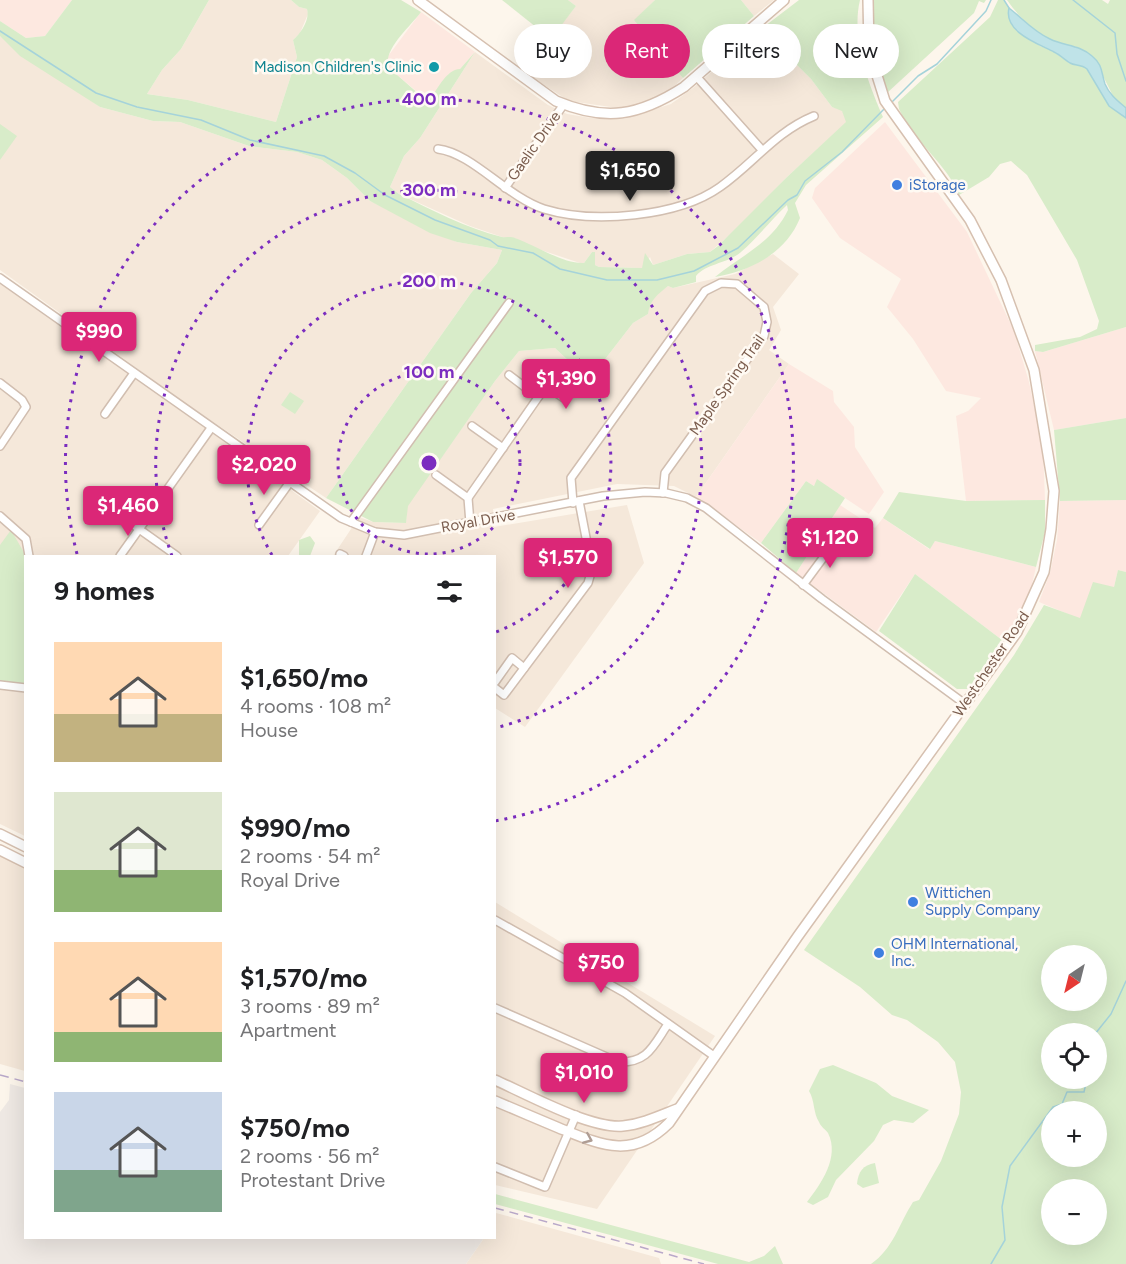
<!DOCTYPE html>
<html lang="en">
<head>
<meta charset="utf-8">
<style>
  body { margin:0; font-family:Figtree,sans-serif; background:#f6f6f6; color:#202124; height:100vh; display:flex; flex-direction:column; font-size:22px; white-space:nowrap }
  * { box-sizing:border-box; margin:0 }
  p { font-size:20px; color:#757577 }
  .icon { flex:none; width:33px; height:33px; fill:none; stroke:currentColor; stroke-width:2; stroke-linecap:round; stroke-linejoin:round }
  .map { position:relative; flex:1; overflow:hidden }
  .sheet { position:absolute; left:24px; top:555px; width:472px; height:684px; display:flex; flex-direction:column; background:#fff; border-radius:0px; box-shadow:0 6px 24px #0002 }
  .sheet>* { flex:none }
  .banner { position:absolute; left:514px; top:24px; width:520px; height:54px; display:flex; gap:12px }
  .needle { width:39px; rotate:215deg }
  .controls { position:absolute; left:1041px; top:945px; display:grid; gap:12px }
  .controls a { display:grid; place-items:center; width:66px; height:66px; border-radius:50%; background:#fff; box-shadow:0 6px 24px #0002; font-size:30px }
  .price { position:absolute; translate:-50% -51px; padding:0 14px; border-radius:6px; background:#db2777; color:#fff; font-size:20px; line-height:39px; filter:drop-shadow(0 2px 3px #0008) }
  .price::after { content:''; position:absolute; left:50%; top:36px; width:18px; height:14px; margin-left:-9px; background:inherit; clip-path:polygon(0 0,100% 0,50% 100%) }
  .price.on { background:#222; color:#fff }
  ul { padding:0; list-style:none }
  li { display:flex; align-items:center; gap:18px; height:150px; padding:0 30px }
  li span { display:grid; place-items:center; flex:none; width:168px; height:120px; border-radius:0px; color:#555 }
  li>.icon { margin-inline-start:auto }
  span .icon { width:72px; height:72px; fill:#fffc; stroke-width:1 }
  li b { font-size:26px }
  h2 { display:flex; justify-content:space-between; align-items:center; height:72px; padding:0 30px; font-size:26px }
  .pill { padding:0 21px; border-radius:27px; background:#fff; box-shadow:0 6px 24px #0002; font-size:21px; line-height:54px }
  .pill.on { background:#db2777; color:#fff }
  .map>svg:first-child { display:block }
  .residential { fill:#f5e8da }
  .commercial { fill:#fde8e0 }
  .industrial { fill:#efe9e4 }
  .green { fill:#d8ecc9; fill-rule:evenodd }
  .water { fill:#bfe3e8; stroke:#a5d3da; stroke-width:1.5 }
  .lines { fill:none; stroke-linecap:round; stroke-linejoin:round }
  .stream { stroke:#a5d3da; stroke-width:1.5 }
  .street-casing { stroke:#d1beb0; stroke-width:10 }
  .secondary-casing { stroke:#d6c0b0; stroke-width:12 }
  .street { stroke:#fff; stroke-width:7 }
  .secondary { stroke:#fff; stroke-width:9 }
  .rail { stroke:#b9a8c9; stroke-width:1.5; stroke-dasharray:9 6; stroke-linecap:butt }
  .oneway { stroke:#af9d94 }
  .ring { fill:none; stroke:#7b2cbf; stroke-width:3; stroke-dasharray:3 6 }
  .culture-dot { fill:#0f9aa8; stroke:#fffaf3; stroke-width:2 }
  .shop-dot { fill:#3f7fe0; stroke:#fffaf3; stroke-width:2 }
  .labels { text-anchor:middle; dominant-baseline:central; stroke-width:5; stroke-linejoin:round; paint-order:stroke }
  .culture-label { font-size:15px; fill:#0d838f; stroke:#fffaf3; text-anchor:end }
  .street-label { font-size:15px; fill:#7a5c4d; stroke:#fffaf3 }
  .shop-label { font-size:15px; fill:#366cbe; stroke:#fffaf3; text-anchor:start }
  .centre { fill:#7b2cbf; stroke:#fffaf3; stroke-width:3 }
  .ring-label { font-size:18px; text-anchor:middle; font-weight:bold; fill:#7b2cbf; stroke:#fffaf3; stroke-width:5; stroke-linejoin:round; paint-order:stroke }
</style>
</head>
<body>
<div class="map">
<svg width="1126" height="1264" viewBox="0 0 1126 1264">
  <rect width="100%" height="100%" fill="#fdf6ec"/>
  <g class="residential">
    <polygon points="209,0 291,0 299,7 307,9 308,14 300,33 293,40 297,57 276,122 188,100 147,94 162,70 181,49"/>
    <polygon points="568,0 655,0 635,20 683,78 670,90 641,105 618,108 569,101 524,72 576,6"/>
    <polygon points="741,0 774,0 754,16"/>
    <polygon points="761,29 811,79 832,107 842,110 847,122 787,177 739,227 710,252 687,254 653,265 650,257 642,268 599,267 595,265 595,252 592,252 584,263 580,263 529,246 515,238 505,238 470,226 399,194 390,187 404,156 420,138 475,52 548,105 567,114 591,118 624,119 671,104 693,88"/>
    <polygon points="0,36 100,107 153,121 180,122 249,146 297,152 322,160 347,178 370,201 457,242 502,250 497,263 471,293 326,498 188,405 0,270"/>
    <polygon points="773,254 799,274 773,307 781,330 769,350 789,364 696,497 674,486 617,484 493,509 494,527 627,505 644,563 525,727 495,708 495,556 333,556 359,517 373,522 406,523 407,506 495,381 519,351 555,348 589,380 633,323 648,314 649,305 654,296 668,286 673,288 735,274"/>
    <polygon points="0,280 320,511 288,556 26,556 25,836 0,824"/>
    <polygon points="0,854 25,867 25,1071 0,1064"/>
    <polygon points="495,902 715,1036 597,1209 495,1185"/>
    <polygon points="496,1213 659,1258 661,1264 466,1264 484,1238 495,1238"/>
  </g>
  <g class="commercial">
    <polygon points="0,0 72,0 45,36 26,38 0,21"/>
    <polygon points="421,12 475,52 460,69 449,74 429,102 388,67 386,59"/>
    <polygon points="885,122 967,232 1014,331 1029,382 1043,448 1045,500 966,501 956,416 968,411 981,398 946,391 913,339 887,307 901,279 840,238 812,198 815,188"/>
    <polygon points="1126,327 1126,418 1054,430 1035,351 1043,352"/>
    <polygon points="789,364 833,391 834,402 854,427 855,447 884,492 869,514 818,480 814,486 806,481 761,543 696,497"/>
    <polygon points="1126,500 1126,572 1118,570 1114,587 1080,619 1039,602 1050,573 1057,540 1060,501"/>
    <polygon points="840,505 875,528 883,518 929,549 935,541 1036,567 1030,593 1018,618 1002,640 915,574 876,632 796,573"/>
  </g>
  <polygon class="industrial" points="10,1084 25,1088 26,1238 484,1238 466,1264 0,1264 0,1112 9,1100"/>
  <g class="green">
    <path d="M72,0H209L181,49L162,70L147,94L188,100L276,122L297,57L293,40C301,33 310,20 307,9L299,7L291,0H401L421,12C410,27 384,48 388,67L428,102C436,92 446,69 460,69L475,52L420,138L404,156L390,187L399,194C432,210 466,228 502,237C506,238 510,236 515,238C535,245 563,264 584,263L592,252H595V265L599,267L642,268L645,253L653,265L687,254L710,252L718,246L787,177L846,122L842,111L832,107L811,79L761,29L799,0H860C851,37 868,83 883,117L806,185L795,203L800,218C786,253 751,271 715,277C742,255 772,243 788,210L787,205C771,220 757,238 741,252C727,264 707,263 696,276V282L673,288L668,286C657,295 650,300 648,314L633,323L589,380L555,348L519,351L495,381L408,506L406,523L373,522L326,498L471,293L497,263L502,250L457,242L430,233L370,201L347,178L322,160L297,152L249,146L180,122L153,121L100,107L20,56L0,36V21L26,38L45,36Z"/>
    <polygon points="502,0 568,0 576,6 551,39"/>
    <polygon points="655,0 741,0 754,16 683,78 634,20"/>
    <polygon points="873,0 986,0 984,3 979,1 974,13 888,92 875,55"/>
    <path d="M998,0H1004L1009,8L1008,12L1040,46L1051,50L1071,64L1082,65L1087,69L1109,106L1126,118V327L1043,352L1035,351V345L1080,337L1097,329L1099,321L1077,260L1027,175L1011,161L1000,164L989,177L959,195C948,165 914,142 899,109L898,102L990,17Z"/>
    <path d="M1007,0H1102L1108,4L1110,0H1126V108L1114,98L1104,78L1077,47C1046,44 1024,24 1007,0Z"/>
    <polygon points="0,124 17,136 0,160"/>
    <polygon points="290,392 304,401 295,414 281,405"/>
    <polygon points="1126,418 1126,500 1060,501 1054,430"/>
    <polygon points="817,479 845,498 796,573 761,543 806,481 814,486"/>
    <polygon points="899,492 966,501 1045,500 1045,532 1036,567 935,541 930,549 883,518"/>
    <polygon points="11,530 26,556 25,685 0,681 0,545"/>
    <polygon points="310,536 315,543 310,556 299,556 299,540"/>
    <path d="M1118,570L1126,572V1264H871C893,1249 899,1224 913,1202L919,1200L941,1161L959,1114L961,1092L955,1062L938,1042L907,1020L892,1015L860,987L804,950L1014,655L1044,605L1080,618L1093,582L1114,587ZM1052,956H1096V1000H1052ZM1052,1034H1096V1078H1052ZM1052,1112H1096V1156H1052ZM1052,1190H1096V1234H1052Z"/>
    <polygon points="915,574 1002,640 968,689 957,689 879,631"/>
    <path d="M833,1065L876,1083L892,1096L929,1110L913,1123L894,1120L883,1125L874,1141L836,1180L828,1197L813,1205L807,1202C821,1184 840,1157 828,1133C825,1129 821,1127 819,1122C813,1113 815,1101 809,1091L820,1069Z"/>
    <path d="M875,1163L879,1183L863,1188L857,1184C858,1172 863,1165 875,1163Z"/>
    <polygon points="495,1194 749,1262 764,1256 775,1246 783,1264 718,1264 495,1204"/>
  </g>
  <path class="water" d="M1009,8C1023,19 1034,32 1050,39C1064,46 1080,45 1092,56C1103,65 1101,72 1105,84C1109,94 1118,101 1126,108V118L1109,106L1087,69C1081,64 1075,66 1070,63C1064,59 1060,55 1054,52C1039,44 1003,32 1009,8Z"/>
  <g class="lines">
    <g class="stream">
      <polyline points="1004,0 1009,8"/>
      <polyline points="1073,0 1115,33 1117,54 1126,81"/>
      <polyline points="0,31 96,93 137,107 201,120 250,140 324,156 355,173 385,195 435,220 490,240 498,246 533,253 560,269 607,280 657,280 694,271 738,248 788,200 797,195 805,181 842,152 886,107"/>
      <polyline points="892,102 918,76 937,64 986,11 991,0"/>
      <polyline points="1095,1034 1111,1014 1126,981"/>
      <polyline points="991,1264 1005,1240 1002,1207 1010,1166 1053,1107 1062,1104 1067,1092 1084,1092 1087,1078"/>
    </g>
    <g class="street-casing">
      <g id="street">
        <polyline points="696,76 762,150"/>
        <path d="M438,149C472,153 507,197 544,209C593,224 678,217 720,187C754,163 775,132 814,116"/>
        <polyline points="505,188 564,104"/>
        <polyline points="0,278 341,518 375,532 404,535 603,496 645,492 666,493 687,498 706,508 822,599 965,704"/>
        <polyline points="509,375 538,397"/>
        <polygon points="553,376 570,388 564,398 546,386"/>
        <polyline points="0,383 22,400 26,407 0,446"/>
        <polyline points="105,414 134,373"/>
        <polyline points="472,426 503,448"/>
        <polyline points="436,475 468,498 470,523"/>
        <polyline points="94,497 177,556"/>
        <polyline points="468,498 546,386"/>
        <polyline points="573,503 571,478 705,291 721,283 737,284 764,307 767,322 764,336 665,473 663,493"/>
        <polyline points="0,516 26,539 29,556"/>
        <polyline points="351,522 509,303"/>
        <polyline points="259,525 290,482"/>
        <polyline points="340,554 344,556"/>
        <polyline points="120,556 211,428"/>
        <polyline points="366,556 375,532"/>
        <polyline points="803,585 837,539"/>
        <polyline points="495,682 512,658 524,668"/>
        <polyline points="0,685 26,688"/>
        <polyline points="495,688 504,695 588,583 592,569 579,501"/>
        <polyline points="495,920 625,993 714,1056"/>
        <path d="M495,1008L618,1062C648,1063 653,1046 668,1024"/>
        <polyline points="495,1167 545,1187 576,1115"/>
      </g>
    </g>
    <g class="secondary-casing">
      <g id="secondary">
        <path d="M418,0L556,101C606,122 639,116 684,87L784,0"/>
        <polyline points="0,834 26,847"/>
        <polyline points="0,850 26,863"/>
        <path d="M495,1080C527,1094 590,1129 623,1126C642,1124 659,1116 677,1109"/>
        <path d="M495,1101C516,1110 538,1119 559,1128C601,1145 632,1160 669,1123L798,936L1017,632L1044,572L1051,529L1054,491L1034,370L1001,280L970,220L885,101L869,50L868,0"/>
      </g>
    </g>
    <use href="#street" class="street"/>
    <use href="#secondary" class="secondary"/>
    <g class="rail">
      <polyline points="0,1075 26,1082"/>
      <polyline points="495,1208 704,1264"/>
    </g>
  </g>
  <defs><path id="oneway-chevron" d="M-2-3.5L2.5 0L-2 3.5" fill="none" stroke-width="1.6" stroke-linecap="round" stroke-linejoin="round" transform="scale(1.5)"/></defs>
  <use class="oneway" href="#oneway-chevron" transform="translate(588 1139) rotate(23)"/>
  <g class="ring">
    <circle cx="429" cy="463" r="91"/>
    <path d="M272 555A182 182 0 1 1 496 632"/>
    <path d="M172 556A273 273 0 1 1 495 728"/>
    <path d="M77 554A364 364 0 1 1 495 821"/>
  </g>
  <circle class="culture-dot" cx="434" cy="67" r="6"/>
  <g class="shop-dot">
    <circle cx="897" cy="185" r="6"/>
    <circle cx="913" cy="902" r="6"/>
    <circle cx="879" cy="953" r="6"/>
  </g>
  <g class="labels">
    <g class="culture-label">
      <text x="422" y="67">Madison Children's Clinic</text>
    </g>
    <g class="street-label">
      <text transform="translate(534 146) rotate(-55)">Gaelic Drive</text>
      <text transform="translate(727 385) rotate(-55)">Maple Spring Trail</text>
      <text transform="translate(478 521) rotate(-10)">Royal Drive</text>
      <text transform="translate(991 664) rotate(-56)">Westchester Road</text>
    </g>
    <g class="shop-label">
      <text x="909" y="185">iStorage</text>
      <text x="925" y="893">Wittichen<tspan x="925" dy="17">Supply Company</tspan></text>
      <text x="891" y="944">OHM International,<tspan x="891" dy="17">Inc.</tspan></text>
    </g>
  </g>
  <circle cx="429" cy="463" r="9" class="centre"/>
  <g class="ring-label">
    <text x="429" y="105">400 m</text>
    <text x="429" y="196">300 m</text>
    <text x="429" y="287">200 m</text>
    <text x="429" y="378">100 m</text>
  </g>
</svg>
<div class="controls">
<a><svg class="needle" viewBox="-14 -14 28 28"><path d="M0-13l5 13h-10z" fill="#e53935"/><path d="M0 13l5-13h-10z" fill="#757577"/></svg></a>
<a><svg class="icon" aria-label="locate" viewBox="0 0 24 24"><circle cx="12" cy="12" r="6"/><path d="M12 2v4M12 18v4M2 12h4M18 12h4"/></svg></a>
<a>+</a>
<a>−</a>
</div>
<b class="price on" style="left:630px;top:202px">$1,650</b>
<b class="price" style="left:99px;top:363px">$990</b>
<b class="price" style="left:566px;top:410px">$1,390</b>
<b class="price" style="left:264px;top:496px">$2,020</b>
<b class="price" style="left:128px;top:537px">$1,460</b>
<b class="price" style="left:830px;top:569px">$1,120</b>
<b class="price" style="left:568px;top:589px">$1,570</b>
<b class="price" style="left:601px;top:994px">$750</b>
<b class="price" style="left:584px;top:1104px">$1,010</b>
<div class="banner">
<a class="pill">Buy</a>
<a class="pill on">Rent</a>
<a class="pill">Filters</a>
<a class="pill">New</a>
</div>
<section class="sheet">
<h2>9 homes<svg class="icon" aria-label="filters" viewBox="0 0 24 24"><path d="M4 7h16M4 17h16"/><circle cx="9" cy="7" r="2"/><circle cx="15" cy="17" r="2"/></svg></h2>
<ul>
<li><span style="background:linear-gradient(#ffd9b3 60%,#c2b280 0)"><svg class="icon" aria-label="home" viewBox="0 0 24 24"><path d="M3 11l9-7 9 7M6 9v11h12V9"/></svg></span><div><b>$1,650/mo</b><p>4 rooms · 108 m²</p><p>House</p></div></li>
<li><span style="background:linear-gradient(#dfe7d0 65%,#8fb573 0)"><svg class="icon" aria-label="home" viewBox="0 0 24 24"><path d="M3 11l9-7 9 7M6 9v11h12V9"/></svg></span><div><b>$990/mo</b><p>2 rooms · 54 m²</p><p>Royal Drive</p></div></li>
<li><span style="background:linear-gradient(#ffd9b3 75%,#8fb573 0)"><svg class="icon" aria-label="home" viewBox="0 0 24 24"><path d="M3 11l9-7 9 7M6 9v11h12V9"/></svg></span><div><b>$1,570/mo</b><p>3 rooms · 89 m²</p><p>Apartment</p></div></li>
<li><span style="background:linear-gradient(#c9d6e8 65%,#7fa58c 0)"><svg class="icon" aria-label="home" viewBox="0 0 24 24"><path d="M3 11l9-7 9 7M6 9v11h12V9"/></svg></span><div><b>$750/mo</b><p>2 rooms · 56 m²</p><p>Protestant Drive</p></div></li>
</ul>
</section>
</div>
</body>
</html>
